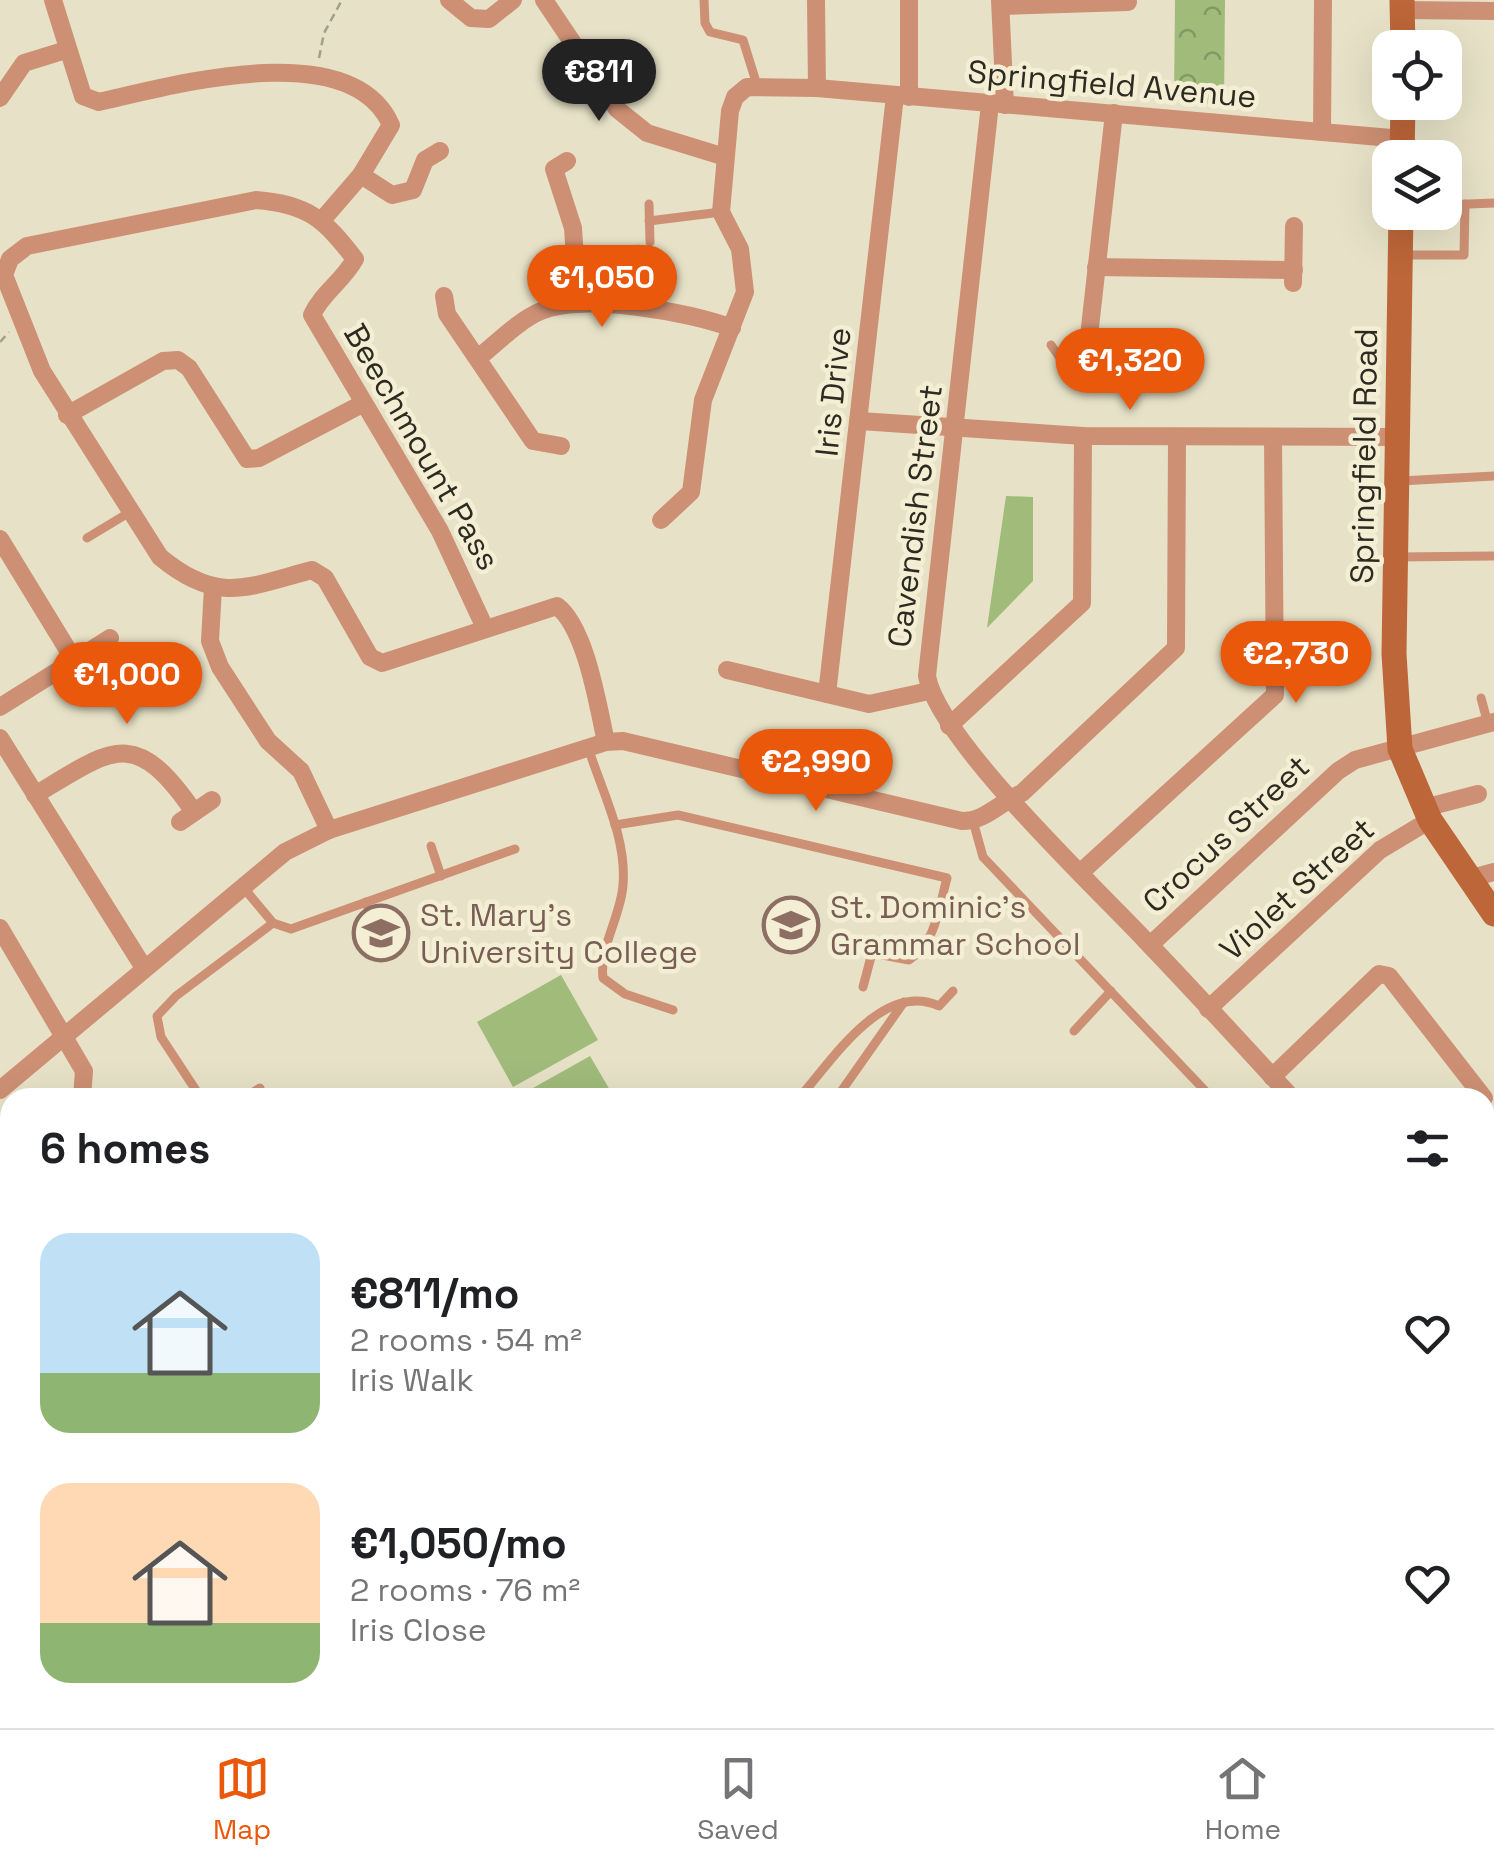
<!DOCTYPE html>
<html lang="en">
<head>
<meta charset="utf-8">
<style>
  body { margin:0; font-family:"Space Grotesk",sans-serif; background:#f6f6f6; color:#202124; height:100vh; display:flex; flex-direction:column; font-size:38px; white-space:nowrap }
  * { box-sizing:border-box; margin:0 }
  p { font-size:32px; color:#757577 }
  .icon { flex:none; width:55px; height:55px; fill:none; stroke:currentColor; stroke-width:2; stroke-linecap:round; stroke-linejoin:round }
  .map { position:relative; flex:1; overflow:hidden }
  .details { position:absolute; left:0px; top:1088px; width:1495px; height:642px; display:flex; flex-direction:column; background:#fff; border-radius:30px 30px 0 0; box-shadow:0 10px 40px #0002 }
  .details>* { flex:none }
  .fabs { position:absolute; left:1372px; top:30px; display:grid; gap:20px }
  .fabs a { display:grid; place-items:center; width:90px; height:90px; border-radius:20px; background:#fff; box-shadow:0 10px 40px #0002; font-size:50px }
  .price { position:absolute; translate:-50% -85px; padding:0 22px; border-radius:35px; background:#ea580c; color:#fff; font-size:32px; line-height:65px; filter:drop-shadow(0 2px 5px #0008) }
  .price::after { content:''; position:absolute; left:50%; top:60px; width:30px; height:22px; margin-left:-15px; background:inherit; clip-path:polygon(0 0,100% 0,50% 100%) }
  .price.active { background:#222; color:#fff }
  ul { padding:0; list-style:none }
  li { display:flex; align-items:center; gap:30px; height:250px; padding:0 40px }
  li span { display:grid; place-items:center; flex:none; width:280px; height:200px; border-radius:30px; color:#555 }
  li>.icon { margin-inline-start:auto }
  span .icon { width:120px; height:120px; fill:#fffc; stroke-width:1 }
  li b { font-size:42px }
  h2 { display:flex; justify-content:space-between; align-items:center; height:120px; padding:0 40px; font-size:42px }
  .tab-bar { display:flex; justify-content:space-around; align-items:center; height:140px; border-top:2px solid #e0e0e0; background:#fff; font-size:28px; color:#757577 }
  .tab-bar a { display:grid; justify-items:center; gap:5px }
  .tab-bar .active { color:#ea580c }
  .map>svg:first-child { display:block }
  .grass { fill:#a0bb7a }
  .park { fill:url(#park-crowns) }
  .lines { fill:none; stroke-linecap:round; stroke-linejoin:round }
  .path { stroke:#a39f8a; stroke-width:2.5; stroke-dasharray:8 5; stroke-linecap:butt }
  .lane { stroke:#cd9074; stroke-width:9 }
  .street { stroke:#cd9074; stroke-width:18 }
  .secondary { stroke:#bd6639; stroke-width:25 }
  .primary { stroke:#a44f20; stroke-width:28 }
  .labels { text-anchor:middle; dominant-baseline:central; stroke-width:9; stroke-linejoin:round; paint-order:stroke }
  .street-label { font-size:32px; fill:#2d2b21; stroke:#f4efd4 }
  .education-label { font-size:32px; fill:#785e54; stroke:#f4efd4; text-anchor:start }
</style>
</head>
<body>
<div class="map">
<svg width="1494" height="1728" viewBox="0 0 1494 1728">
  <defs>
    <pattern id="park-crowns" width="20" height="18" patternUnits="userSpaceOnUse" patternTransform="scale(2.5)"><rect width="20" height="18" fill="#a0bb7a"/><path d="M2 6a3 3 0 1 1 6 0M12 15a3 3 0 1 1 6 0" fill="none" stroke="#839864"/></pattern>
  </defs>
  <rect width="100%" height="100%" fill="#e7e2c7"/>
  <g class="grass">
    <polygon points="1006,496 1033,497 1033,581 987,628"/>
    <polygon points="561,975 598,1040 513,1087 477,1022"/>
    <polygon points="590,1056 614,1097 517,1097"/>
  </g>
  <polygon class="park" points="1175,0 1225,0 1224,106 1174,100"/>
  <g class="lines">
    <g class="path">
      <polyline points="319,58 324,33 342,0"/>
      <polyline points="593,248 640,246"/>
      <polyline points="0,342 9,332"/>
    </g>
    <g class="lane">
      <polyline points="704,0 705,23 710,32 743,40 757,85"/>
      <polyline points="649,204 650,242"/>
      <polyline points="1445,205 1494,203"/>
      <polyline points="649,221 721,212"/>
      <polyline points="1402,255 1464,255 1465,204"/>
      <polyline points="1051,345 1063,362 1085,363 1088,345"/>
      <polyline points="1400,481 1494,476"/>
      <polyline points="87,538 130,512"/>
      <polyline points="1398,557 1494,556"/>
      <polyline points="1481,698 1488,724"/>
      <path d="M588,747C602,792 627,838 623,885C621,916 599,947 603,978L625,994L673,1010"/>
      <polyline points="973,821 983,857 1212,1098"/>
      <path d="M615,825L678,815L947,878C939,907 936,943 909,960L872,953L863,987"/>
      <polyline points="431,846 441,876"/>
      <polyline points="243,887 273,923 291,929 515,849"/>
      <polyline points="366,902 376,932"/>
      <polyline points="1074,1031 1111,991"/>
      <polyline points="840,1093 904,1002"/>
      <polyline points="201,1098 161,1037 157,1016 176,996 273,923"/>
      <polyline points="243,1098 260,1088"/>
      <path d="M799,1098C832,1061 882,980 939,1006L953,991"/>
      <polyline points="0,1201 7,1199"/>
      <polyline points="0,1458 10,1458"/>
      <polyline points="0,1555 10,1517"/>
      <polyline points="1485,1633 1494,1649"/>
      <polyline points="58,1728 60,1720"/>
      <polyline points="163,1728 165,1720"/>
      <polyline points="268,1728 270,1720"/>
      <polyline points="521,1728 523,1720"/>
      <polyline points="882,1728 889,1720"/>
    </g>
    <g class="street">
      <path d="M53,0L83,96L99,102C171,86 351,34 391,125L361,175L323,219"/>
      <polyline points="449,0 471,18 489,19 513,0"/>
      <polyline points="544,0 617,109 647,133 725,157"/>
      <polyline points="816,0 817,88"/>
      <polyline points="909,0 909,97"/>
      <polyline points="1000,0 1005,105"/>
      <polyline points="1001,6 1128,2"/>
      <polyline points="1402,10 1494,11"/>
      <polyline points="0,98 24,63 66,50"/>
      <path d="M990,104L927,676C938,739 1095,887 1145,940C1195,992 1243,1045 1292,1098"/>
      <polyline points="1322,132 1323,0"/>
      <polyline points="567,161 554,169 573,228 578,304"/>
      <polyline points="361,175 392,195 413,190 425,160 440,151"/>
      <polyline points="1096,267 1294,270"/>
      <polyline points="1293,283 1294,226"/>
      <polyline points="444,296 447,314 533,441 561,446"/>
      <polyline points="1088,345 1114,113"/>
      <path d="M478,358C497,343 519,320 541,311C585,293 688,312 732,328"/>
      <polyline points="67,415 163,361 178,360 189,368 247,459 259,458 362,404"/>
      <polyline points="860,421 1083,436 1398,437"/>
      <polyline points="661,520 691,492 703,400 745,292 740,249 721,212 730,111 735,97 747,87 817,88 1403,139"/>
      <polyline points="0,539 74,660"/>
      <polyline points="213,587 210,641 220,667 268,741 301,771 329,830"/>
      <path d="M485,628L440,531L312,315C322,293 343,281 355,259C324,219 308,204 256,200L27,246L10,259L4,275L42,371L160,557C218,605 247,587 312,570L325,578L370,657L382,663L557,606C586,628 598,706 606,742"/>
      <polyline points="727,670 869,704 929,691"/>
      <polyline points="827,694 895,96"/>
      <polyline points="0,707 110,638"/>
      <polyline points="949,726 1082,603 1083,436"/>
      <polyline points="0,738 144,968"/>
      <path d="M35,795C113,748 135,726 194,812"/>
      <polyline points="1424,808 1478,794"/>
      <polyline points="180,822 212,800"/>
      <polyline points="1081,872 1275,695 1273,437"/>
      <polyline points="1468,879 1494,872"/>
      <polyline points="0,928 84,1071 82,1098"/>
      <polyline points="1150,945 1338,771 1355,760 1494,722"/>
      <polyline points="1208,1009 1380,850 1430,820"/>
      <polyline points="1272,1077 1379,974 1389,976 1484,1098"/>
      <path d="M0,1090L285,852L329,830L606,742L623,741L962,821C986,821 1000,802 1022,793L1176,648L1177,437"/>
      <polyline points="5,1728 10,1709"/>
      <polyline points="109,1728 111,1720"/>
      <polyline points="215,1728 217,1720"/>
      <polyline points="437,1728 439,1720"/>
    </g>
    <g class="secondary">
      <polyline points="1402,0 1403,48"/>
      <polyline points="1402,158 1403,102"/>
      <polyline points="1401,212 1394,654 1400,749 1430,820 1494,914"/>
      <polyline points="320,1728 322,1720"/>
    </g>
    <g class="primary">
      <polyline points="1485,1157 1494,1154"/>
      <polyline points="0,1399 10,1399"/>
    </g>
  </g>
  <defs>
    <g id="school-ring" transform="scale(2.875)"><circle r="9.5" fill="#f4efd4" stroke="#8d6e63" stroke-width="1.5"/><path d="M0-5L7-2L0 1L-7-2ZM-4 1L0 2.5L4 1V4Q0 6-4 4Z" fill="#8d6e63"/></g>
    <g id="university-ring" transform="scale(2.875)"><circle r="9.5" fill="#f4efd4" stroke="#8d6e63" stroke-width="1.5"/><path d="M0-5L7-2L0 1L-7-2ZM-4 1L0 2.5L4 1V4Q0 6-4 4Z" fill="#8d6e63"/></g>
  </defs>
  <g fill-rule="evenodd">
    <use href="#school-ring" x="791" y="925"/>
    <use href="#university-ring" x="381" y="933"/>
  </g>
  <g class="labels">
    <g class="street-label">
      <text transform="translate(1112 84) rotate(5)">Springfield Avenue</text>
      <text transform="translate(833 392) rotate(-84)">Iris Drive</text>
      <text transform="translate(422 447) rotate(60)">Beechmount Pass</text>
      <text transform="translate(1364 456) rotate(-89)">Springfield Road</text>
      <text transform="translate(915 516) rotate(-83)">Cavendish Street</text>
      <text transform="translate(1226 834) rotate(-43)">Crocus Street</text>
      <text transform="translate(1297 889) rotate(-42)">Violet Street</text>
    </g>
    <g class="education-label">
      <text x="830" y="907">St. Dominic's<tspan x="830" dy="37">Grammar School</tspan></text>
      <text x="420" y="915">St. Mary's<tspan x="420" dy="37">University College</tspan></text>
    </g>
  </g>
</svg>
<div class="fabs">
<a><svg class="icon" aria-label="locate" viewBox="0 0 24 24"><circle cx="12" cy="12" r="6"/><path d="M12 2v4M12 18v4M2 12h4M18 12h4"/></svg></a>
<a><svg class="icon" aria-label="layers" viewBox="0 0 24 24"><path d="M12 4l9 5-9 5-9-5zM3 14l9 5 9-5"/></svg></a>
</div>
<b class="price active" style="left:599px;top:124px">€811</b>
<b class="price" style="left:602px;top:330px">€1,050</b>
<b class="price" style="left:1130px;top:413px">€1,320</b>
<b class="price" style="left:1296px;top:706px">€2,730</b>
<b class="price" style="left:127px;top:727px">€1,000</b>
<b class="price" style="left:816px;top:814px">€2,990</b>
<section class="details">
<h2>6 homes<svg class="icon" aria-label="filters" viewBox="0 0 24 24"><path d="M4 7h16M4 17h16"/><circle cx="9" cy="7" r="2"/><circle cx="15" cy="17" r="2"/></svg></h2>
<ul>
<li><span style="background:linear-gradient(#bfe0f5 70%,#8fb573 0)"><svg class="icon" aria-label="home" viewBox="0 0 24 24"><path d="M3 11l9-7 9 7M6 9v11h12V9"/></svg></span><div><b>€811/mo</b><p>2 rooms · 54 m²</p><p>Iris Walk</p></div><svg class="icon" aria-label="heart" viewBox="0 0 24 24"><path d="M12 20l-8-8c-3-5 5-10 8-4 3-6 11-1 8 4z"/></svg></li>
<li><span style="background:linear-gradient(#ffd9b3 70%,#8fb573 0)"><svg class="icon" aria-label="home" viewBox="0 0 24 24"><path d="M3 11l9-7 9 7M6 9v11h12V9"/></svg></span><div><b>€1,050/mo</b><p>2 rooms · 76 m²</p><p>Iris Close</p></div><svg class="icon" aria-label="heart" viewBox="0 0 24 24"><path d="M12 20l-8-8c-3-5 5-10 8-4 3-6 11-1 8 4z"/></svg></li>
</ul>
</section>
</div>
<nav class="tab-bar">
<a class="active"><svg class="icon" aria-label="map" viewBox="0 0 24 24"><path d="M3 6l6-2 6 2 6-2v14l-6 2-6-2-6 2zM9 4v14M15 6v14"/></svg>Map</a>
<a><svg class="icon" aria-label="saved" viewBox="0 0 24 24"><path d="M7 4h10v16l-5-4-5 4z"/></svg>Saved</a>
<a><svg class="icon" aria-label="home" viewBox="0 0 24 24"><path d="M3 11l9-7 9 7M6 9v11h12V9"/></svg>Home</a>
</nav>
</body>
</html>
